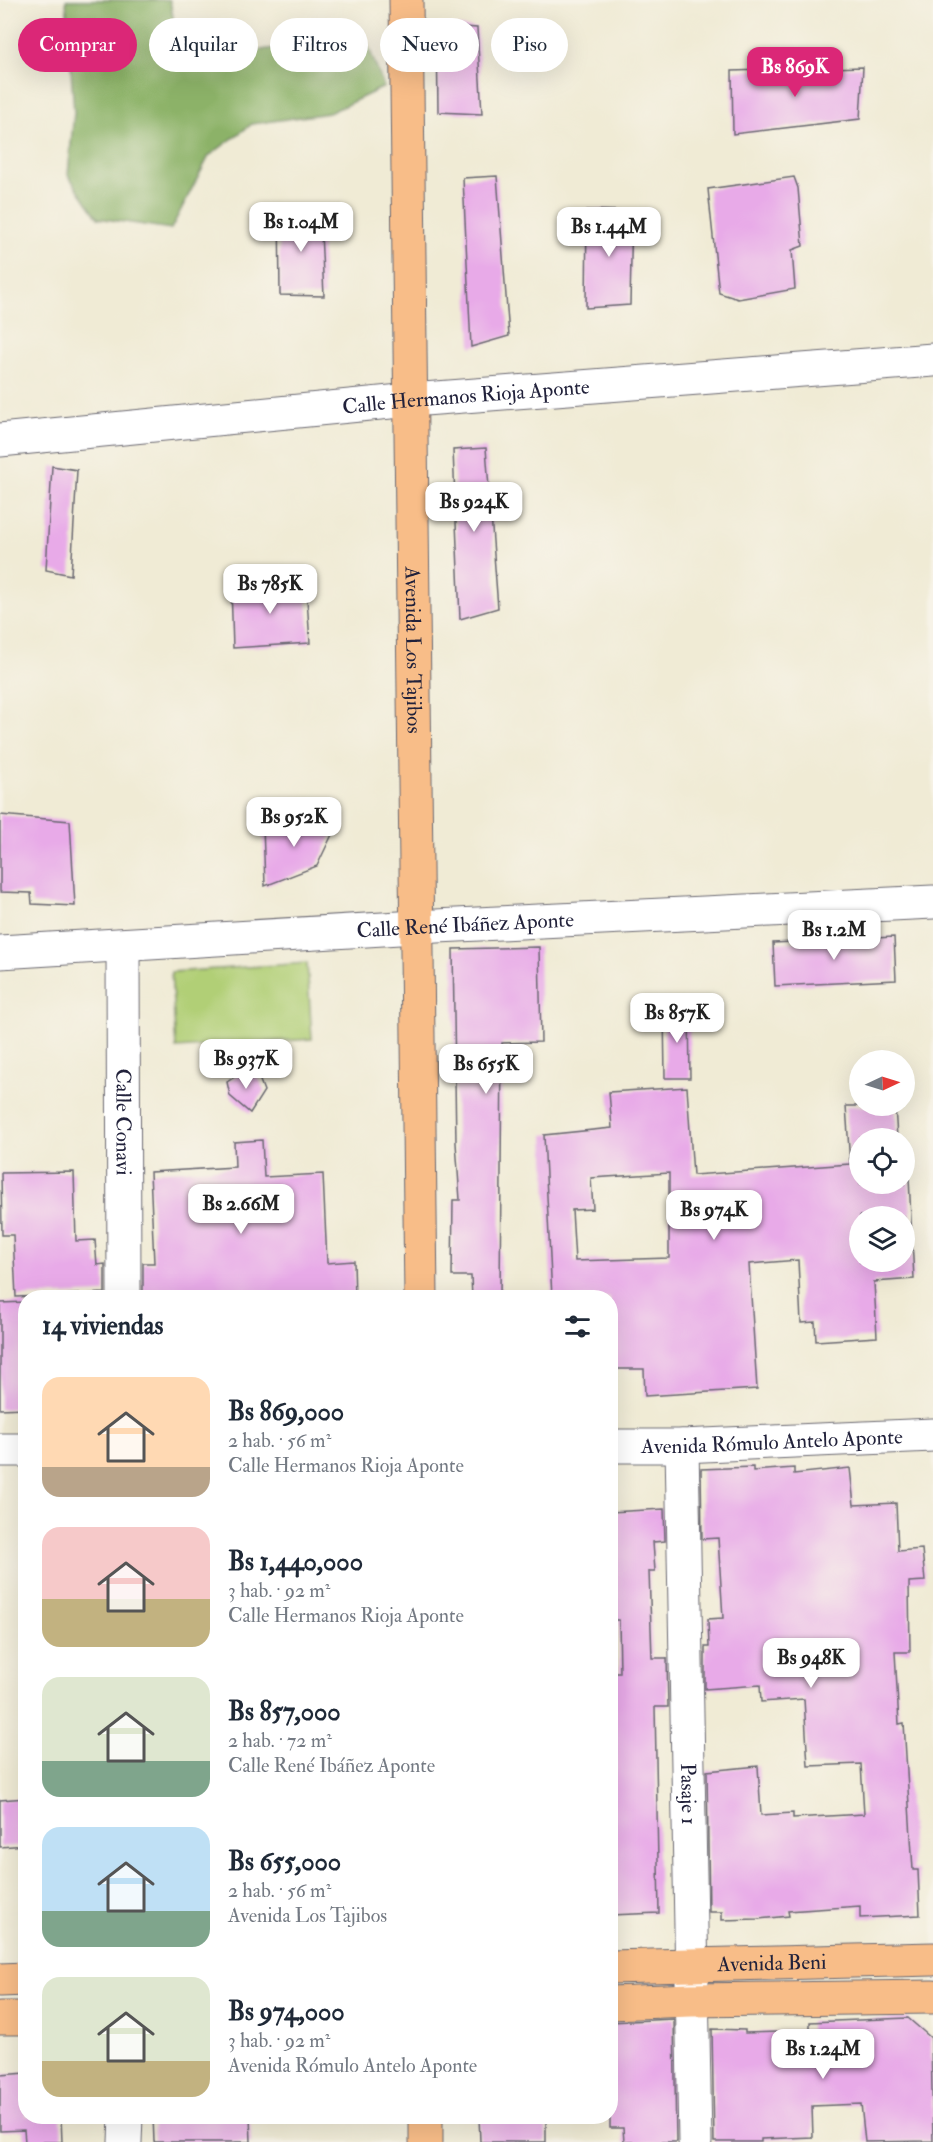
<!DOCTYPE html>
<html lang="es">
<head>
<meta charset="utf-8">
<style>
  body { margin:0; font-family:"IM FELL Double Pica",serif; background:#f2f2f3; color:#1f2937; height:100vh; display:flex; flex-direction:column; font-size:22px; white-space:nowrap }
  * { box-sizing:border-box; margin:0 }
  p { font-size:20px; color:#747a83 }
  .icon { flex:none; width:33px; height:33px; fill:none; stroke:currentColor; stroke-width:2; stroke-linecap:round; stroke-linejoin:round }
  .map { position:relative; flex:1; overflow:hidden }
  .panel { position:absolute; left:18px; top:1290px; width:600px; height:834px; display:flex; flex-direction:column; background:#fff; border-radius:24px; box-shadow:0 6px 24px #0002 }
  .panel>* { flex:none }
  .banner { position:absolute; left:18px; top:18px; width:600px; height:54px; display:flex; gap:12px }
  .needle { width:39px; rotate:86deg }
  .fabs { position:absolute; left:849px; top:1050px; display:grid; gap:12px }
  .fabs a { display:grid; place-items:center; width:66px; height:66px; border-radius:50%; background:#fff; box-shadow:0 6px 24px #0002; font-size:30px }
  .price { position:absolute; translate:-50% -51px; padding:0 14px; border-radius:12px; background:#fff; color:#222; font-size:20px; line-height:39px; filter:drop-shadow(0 2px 3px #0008) }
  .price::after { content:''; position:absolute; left:50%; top:36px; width:18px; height:14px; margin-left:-9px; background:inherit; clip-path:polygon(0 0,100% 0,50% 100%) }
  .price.selected { background:#db2777; color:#fff }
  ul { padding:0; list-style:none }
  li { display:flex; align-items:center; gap:18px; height:150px; padding:0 24px }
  li span { display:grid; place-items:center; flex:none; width:168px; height:120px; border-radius:18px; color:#555 }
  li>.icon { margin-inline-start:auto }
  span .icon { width:72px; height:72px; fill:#fffc; stroke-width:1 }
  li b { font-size:26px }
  h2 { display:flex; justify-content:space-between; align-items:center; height:72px; padding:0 24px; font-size:26px }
  .chip { padding:0 21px; border-radius:27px; background:#fff; box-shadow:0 6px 24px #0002; font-size:21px; line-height:54px }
  .chip.selected { background:#db2777; color:#fff }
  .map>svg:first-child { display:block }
  .green { fill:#b1cf76; stroke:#6a7858; stroke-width:1.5 }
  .forest { fill:#8cb267; stroke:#576a51; stroke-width:1.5 }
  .building { fill:#e8aae8; fill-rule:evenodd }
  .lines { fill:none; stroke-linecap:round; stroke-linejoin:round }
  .minor-casing { stroke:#6a6871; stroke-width:35 }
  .major-casing { stroke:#6a6871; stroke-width:35 }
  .minor { stroke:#fff; stroke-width:33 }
  .major { stroke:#f8bd88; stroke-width:33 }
  .labels { text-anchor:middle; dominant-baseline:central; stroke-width:5; stroke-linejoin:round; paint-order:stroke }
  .street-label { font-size:21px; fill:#22223b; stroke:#f7f3e8 }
</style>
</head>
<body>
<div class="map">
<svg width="933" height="2142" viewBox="0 0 933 2142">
  <rect width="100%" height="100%" fill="#f7f3e8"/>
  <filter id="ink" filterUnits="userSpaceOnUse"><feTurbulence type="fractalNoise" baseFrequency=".0167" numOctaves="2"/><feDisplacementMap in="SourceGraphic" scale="12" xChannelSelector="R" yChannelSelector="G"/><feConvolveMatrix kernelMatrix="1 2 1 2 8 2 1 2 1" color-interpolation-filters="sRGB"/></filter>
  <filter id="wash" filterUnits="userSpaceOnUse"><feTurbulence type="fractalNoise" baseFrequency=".008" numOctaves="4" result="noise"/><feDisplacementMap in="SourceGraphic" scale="24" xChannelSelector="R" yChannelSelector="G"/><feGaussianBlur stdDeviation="1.35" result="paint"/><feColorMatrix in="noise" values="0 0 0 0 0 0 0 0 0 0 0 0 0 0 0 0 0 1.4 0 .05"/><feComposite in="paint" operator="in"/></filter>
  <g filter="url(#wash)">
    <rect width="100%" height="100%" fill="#f0ebd5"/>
    <polygon class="green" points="307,963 312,1039 176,1048 171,972"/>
    <polygon class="forest" points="66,0 170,0 176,34 210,54 261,50 364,35 384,87 329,113 252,124 209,156 171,229 98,218 68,175 74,112"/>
    <g id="blocks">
      <g class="building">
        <polygon points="437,25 477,28 482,114 438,112"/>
        <polygon points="863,67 860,119 733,134 732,71"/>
        <polygon points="497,176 509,336 471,347 463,178"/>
        <polygon points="794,177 798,188 803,246 792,250 795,289 738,299 719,293 708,189"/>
        <polygon points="279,208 320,211 324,296 280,295"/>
        <polygon points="587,210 632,211 630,305 586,308"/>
        <polygon points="486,448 498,608 460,619 453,450"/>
        <polygon points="52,466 77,470 71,575 46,570"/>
        <polygon points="306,584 310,643 233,648 231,586"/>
        <polygon points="0,815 70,821 75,906 32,904 31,893 0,892"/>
        <polygon points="338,822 317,866 265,886 263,824"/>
        <polygon points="894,937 896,980 775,986 773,943"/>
        <polygon points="539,947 541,1042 502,1043 500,1298 472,1298 471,1276 452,1276 453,1200 460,1200 456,1143 453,949"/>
        <polygon points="664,1010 689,1010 690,1078 665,1078"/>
        <polygon points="242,1072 259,1078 264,1091 250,1113 230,1096 229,1091 227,1082"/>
        <path d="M687,1087L693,1175L850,1164L846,1106H895L897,1138H860V1184H904V1157H908L914,1279L874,1282L877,1337L816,1341L815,1322L801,1323L798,1260L749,1264L757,1389L645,1396L644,1369H610V1298H552L544,1135L612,1128L609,1092ZM669,1173V1258L575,1261L572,1210L593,1209L591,1178ZM860,1216H904V1262H860Z"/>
        <polygon points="262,1140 264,1177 323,1174 327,1263 354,1261 355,1298 143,1298 143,1263 154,1263 150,1172 235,1167 234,1142"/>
        <polygon points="74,1172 76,1241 95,1240 97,1265 105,1264 105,1293 16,1297 13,1235 2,1235 1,1173"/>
        <polygon points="26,1302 26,1408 0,1409 0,1303"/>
        <polygon points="753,1467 753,1471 794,1468 794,1474 850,1468 854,1505 896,1503 898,1551 922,1549 925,1581 909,1582 910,1652 895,1652 899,1724 904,1723 913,1870 918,1870 920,1915 860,1918 860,1906 788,1911 789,1916 758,1919 722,1920 722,1912 709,1912 707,1771 758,1766 761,1815 793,1813 793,1818 864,1814 861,1764 808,1766 804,1699 761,1702 760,1685 705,1689 705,1647 709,1647 708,1619 723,1618 718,1538 702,1539 701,1469"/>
        <polygon points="664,1509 665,1541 653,1542 655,1571 649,1571 652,1658 667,1658 668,1707 655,1707 659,1913 610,1915 610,1770 616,1770 613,1718 610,1718 610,1673 620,1673 619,1620 610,1620 610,1512"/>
        <polygon points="26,1798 26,1845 0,1847 0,1800"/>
        <polygon points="908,2018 931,2038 933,2141 865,2142 861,2104 812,2106 813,2137 761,2139 761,2142 714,2142 712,2029 745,2030 745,2033 810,2031 810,2022"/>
        <polygon points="674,2019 676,2142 624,2142 623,2128 610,2128 610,2022"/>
        <polygon points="26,2073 26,2116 61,2116 62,2142 25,2142 24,2130 0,2131 0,2075"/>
        <polygon points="153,2116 250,2116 251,2142 154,2142"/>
        <polygon points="479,2116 546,2116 546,2142 480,2142"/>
      </g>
    </g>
  </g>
  <g filter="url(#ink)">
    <use href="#blocks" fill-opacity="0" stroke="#6a6871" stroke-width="1.5"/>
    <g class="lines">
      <g class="minor-casing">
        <g id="minor">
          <path id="s1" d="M0,440L411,400L933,360"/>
          <path id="s2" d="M123,946L124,1298"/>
          <path id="s3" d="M0,952L416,927L933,902"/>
          <path id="s4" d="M610,1446H682L933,1435"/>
          <path id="s5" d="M682,1446L695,2142"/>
          <polyline points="0,1450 26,1450"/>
          <polyline points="125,2142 126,2116"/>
        </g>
      </g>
      <g class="major-casing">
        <g id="major">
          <path id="s6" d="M406,0L421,1298"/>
          <path id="s7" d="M610,1967L933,1959"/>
          <polyline points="0,1980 26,1979"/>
          <polyline points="610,2003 691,2000 933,1997"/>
          <polyline points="0,2018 26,2018"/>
          <polyline points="426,2142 426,2116"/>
        </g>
      </g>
      <use href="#minor" class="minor"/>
      <use href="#major" class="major"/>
    </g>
  </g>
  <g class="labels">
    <g class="street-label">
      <text stroke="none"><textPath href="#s1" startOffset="468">Calle Hermanos Rioja Aponte</textPath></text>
      <text stroke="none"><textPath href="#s6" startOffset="650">Avenida Los Tajibos</textPath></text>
      <text stroke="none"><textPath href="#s3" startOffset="466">Calle René Ibáñez Aponte</textPath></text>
      <text stroke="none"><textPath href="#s2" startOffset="176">Calle Conavi</textPath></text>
      <text stroke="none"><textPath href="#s4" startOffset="162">Avenida Rómulo Antelo Aponte</textPath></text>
      <text stroke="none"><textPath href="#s5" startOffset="348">Pasaje 1</textPath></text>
      <text stroke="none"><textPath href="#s7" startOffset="162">Avenida Beni</textPath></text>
    </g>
  </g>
</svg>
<div class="fabs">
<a><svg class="needle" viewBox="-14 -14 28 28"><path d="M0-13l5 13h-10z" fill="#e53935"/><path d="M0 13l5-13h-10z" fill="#747a83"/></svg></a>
<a><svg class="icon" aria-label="locate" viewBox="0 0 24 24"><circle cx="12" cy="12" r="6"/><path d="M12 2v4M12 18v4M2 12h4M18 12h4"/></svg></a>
<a><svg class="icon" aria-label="layers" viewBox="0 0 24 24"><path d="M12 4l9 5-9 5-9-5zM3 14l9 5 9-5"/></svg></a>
</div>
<b class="price selected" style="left:795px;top:98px">Bs 869K</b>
<b class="price" style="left:301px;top:253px">Bs 1.04M</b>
<b class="price" style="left:609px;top:258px">Bs 1.44M</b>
<b class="price" style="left:474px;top:533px">Bs 924K</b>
<b class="price" style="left:270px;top:615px">Bs 785K</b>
<b class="price" style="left:294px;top:848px">Bs 952K</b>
<b class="price" style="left:834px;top:961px">Bs 1.2M</b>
<b class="price" style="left:677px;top:1044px">Bs 857K</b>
<b class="price" style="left:246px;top:1090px">Bs 937K</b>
<b class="price" style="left:486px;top:1095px">Bs 655K</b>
<b class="price" style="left:241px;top:1235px">Bs 2.66M</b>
<b class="price" style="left:714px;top:1241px">Bs 974K</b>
<b class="price" style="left:811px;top:1689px">Bs 948K</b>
<b class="price" style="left:823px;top:2080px">Bs 1.24M</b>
<div class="banner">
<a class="chip selected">Comprar</a>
<a class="chip">Alquilar</a>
<a class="chip">Filtros</a>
<a class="chip">Nuevo</a>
<a class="chip">Piso</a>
</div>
<section class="panel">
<h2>14 viviendas<svg class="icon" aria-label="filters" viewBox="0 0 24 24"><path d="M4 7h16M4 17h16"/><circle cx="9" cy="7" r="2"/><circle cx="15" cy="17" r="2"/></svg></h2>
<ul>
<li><span style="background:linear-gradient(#ffd9b3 75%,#b9a48a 0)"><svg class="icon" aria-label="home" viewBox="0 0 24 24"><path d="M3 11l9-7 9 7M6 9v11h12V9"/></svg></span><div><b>Bs 869,000</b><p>2 hab. · 56 m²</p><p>Calle Hermanos Rioja Aponte</p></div></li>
<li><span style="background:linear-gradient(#f6c9c9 60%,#c2b280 0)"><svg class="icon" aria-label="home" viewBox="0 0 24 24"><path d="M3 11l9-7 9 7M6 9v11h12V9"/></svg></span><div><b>Bs 1,440,000</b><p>3 hab. · 92 m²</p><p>Calle Hermanos Rioja Aponte</p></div></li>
<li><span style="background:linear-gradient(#dfe7d0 70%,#7fa58c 0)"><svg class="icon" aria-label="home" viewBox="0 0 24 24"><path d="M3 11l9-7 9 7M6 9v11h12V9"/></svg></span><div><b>Bs 857,000</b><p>2 hab. · 72 m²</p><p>Calle René Ibáñez Aponte</p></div></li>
<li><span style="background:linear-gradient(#bfe0f5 70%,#7fa58c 0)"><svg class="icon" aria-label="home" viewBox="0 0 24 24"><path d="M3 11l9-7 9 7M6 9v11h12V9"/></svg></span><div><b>Bs 655,000</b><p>2 hab. · 56 m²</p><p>Avenida Los Tajibos</p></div></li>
<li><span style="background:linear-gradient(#dfe7d0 70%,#c2b280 0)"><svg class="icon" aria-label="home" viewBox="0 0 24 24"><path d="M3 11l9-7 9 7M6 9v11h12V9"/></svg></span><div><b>Bs 974,000</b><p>3 hab. · 92 m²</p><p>Avenida Rómulo Antelo Aponte</p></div></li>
</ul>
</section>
</div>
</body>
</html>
